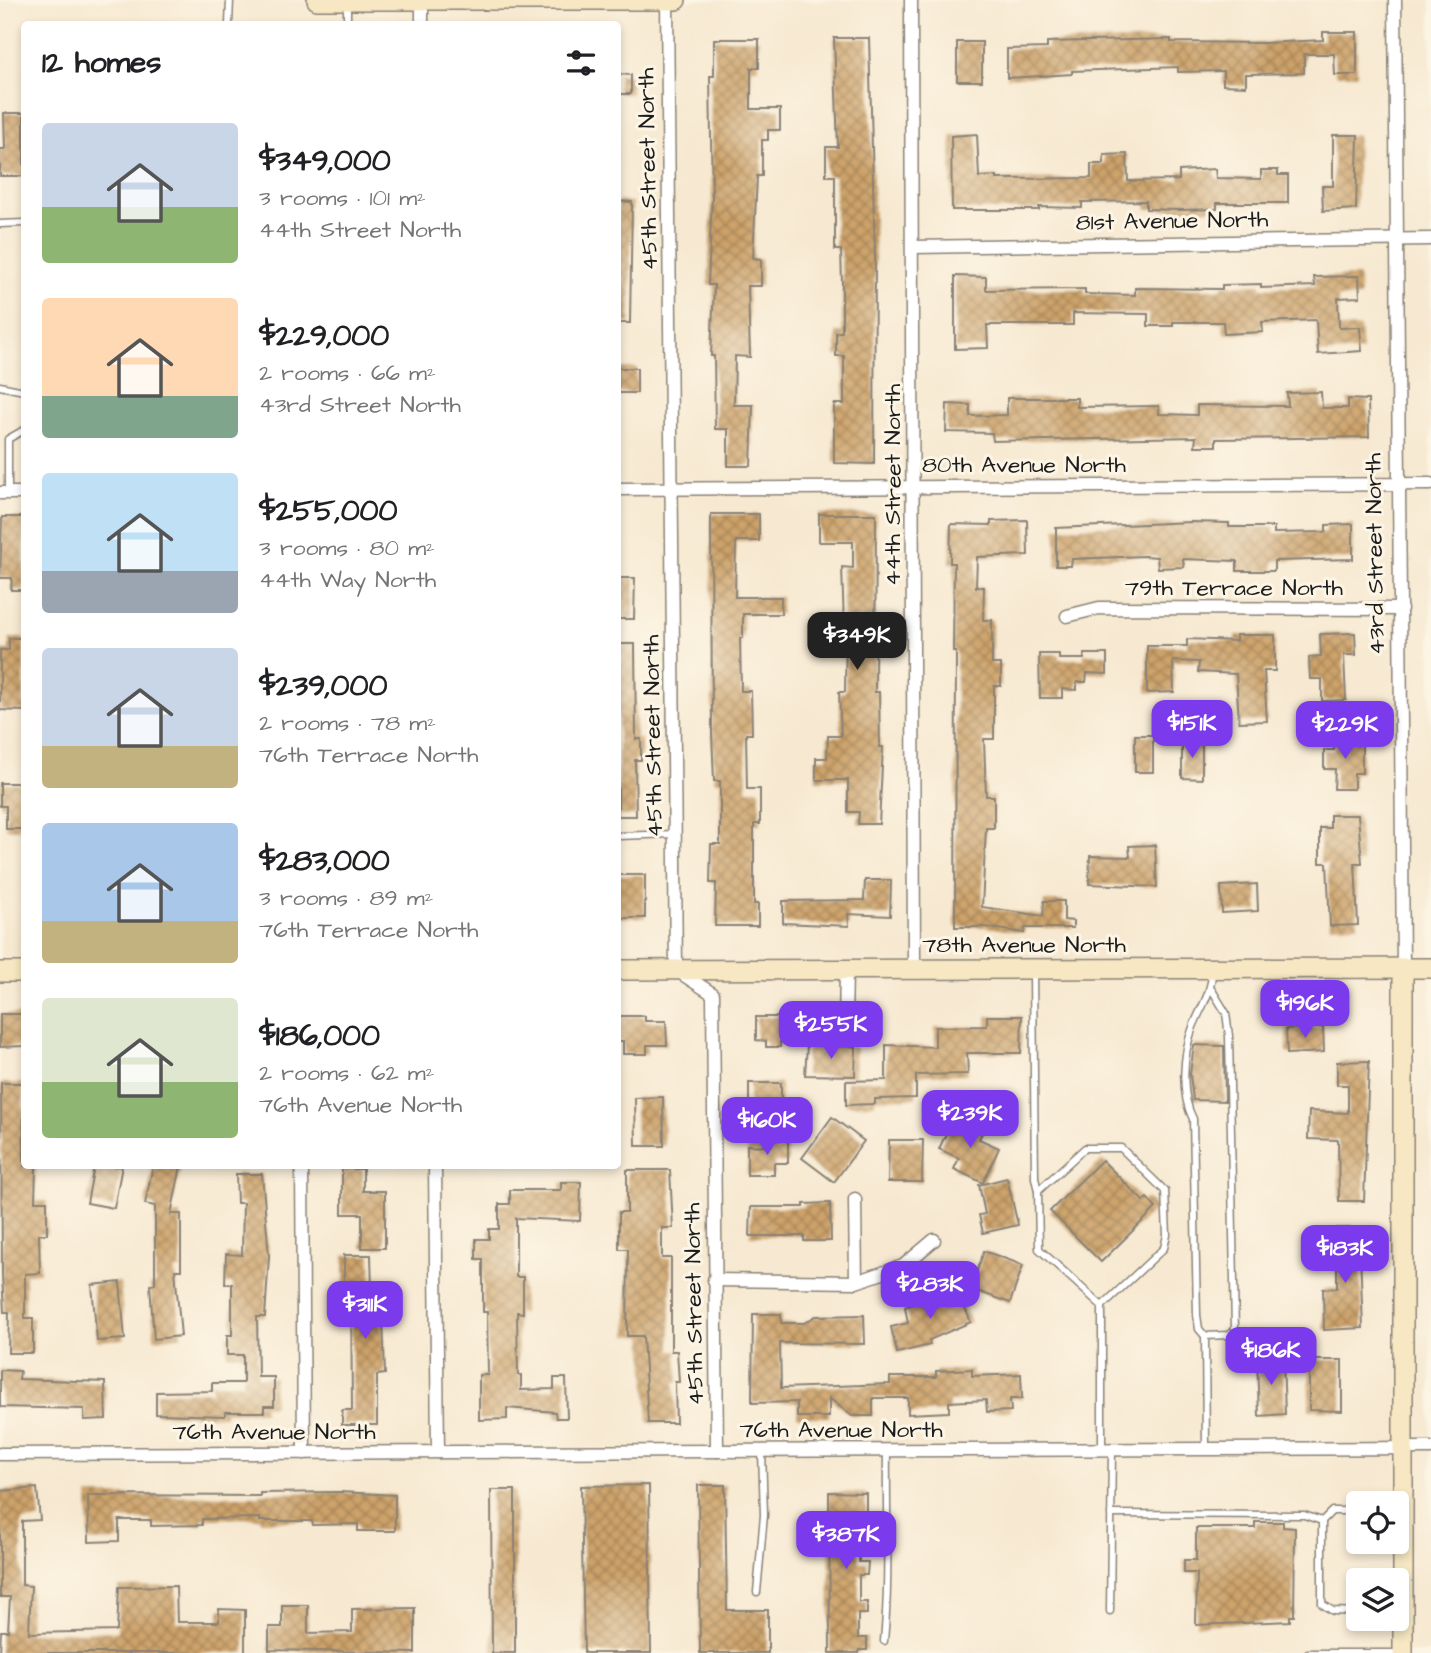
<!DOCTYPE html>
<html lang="en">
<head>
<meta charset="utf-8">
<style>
  body { margin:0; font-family:"Architects Daughter",sans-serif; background:#f2f2f2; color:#202124; height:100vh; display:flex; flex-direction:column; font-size:26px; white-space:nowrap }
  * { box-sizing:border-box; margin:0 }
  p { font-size:23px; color:#757577 }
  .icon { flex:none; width:38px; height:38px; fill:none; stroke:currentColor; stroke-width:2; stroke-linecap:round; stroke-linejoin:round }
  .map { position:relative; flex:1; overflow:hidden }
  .drawer { position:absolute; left:21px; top:21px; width:600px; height:1148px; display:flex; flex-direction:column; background:#fff; border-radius:7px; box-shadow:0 4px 10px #0003 }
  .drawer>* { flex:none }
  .controls { position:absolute; left:1346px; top:1491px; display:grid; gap:14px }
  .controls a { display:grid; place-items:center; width:63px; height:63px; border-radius:7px; background:#fff; box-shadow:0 4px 10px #0003; font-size:35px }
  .price { position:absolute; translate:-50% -60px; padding:0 16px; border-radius:14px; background:#7c3aed; color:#fff; font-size:23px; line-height:46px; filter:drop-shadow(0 2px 4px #0008) }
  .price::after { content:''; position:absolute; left:50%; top:42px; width:21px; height:16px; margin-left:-10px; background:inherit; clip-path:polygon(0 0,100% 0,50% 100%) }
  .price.selected { background:#222; color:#fff }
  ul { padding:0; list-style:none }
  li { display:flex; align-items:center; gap:21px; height:175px; padding:0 21px }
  li span { display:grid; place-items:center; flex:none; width:196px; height:140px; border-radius:7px; color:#555 }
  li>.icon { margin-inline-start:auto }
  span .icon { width:84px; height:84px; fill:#fffc; stroke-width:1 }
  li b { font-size:30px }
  h2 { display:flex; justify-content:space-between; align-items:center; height:84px; padding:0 21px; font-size:30px }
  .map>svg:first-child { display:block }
  .building { fill:url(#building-cross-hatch) }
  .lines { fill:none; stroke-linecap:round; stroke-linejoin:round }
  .lane-casing { stroke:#8a8276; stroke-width:9 }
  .street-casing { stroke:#8a8276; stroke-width:15 }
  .secondary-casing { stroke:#8a8276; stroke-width:22 }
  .lane { stroke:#fff; stroke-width:6 }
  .street { stroke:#fff; stroke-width:12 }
  .secondary { stroke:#f7e8c3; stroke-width:19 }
  .labels { text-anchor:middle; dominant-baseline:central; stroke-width:6; stroke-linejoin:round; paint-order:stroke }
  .street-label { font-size:23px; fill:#1c1c1c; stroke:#fcf5e5 }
</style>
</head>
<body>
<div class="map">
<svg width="1431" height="1653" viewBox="0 0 1431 1653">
  <defs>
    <pattern id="building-cross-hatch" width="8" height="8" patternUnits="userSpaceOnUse" patternTransform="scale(1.75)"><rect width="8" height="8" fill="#cda36b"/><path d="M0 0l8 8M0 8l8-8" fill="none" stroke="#a68457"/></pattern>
  </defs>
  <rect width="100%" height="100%" fill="#fcf5e5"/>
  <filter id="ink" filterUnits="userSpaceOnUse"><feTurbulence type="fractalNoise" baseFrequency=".0143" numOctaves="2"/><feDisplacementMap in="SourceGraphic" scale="14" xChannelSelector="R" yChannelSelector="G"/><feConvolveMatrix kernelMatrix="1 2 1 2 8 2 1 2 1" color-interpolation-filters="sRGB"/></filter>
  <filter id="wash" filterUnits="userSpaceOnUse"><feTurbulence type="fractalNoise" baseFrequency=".00686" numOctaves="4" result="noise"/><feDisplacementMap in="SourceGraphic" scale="28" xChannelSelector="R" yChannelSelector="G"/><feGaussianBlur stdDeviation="1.57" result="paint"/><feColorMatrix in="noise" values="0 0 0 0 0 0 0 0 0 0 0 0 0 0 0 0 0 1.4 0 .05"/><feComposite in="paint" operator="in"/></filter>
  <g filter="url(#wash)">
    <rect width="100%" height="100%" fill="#f7e9d1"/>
    <g id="blocks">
      <g class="building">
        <polygon points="1323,32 1357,32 1357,75 1335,75 1334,54 1304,54 1304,73 1246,74 1246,86 1223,85 1223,71 1178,72 1178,67 1072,71 1072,74 1007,78 1007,49 1047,48 1047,42 1171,39 1171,42 1265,43 1323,40"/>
        <polygon points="834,38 869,38 875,256 874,464 834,463 834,404 844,404 844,356 836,356 836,332 842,332 842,284 841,250 835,250 835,176 826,176 826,147 838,147"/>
        <polygon points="714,39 759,39 759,68 751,68 751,109 780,109 780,130 768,130 768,140 762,140 762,176 757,176 753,258 761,259 761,286 748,286 750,357 735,356 734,405 753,405 751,466 728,466 728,429 715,429 714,356 711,356 714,285 708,285 712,197 710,76 714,76"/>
        <rect x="957" y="42" width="25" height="39"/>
        <polygon points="618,74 631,75 631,94 618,94"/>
        <polygon points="4,113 24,113 24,176 0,176 0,149 5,149"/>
        <polygon points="977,134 979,177 997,176 997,179 1091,178 1091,164 1104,164 1104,155 1127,154 1128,181 1179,180 1179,171 1215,169 1216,178 1261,179 1261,170 1278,170 1278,175 1288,175 1288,203 1217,203 1217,209 1180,210 1146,209 1146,201 1082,202 1082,208 1039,207 1039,210 952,210 951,136"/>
        <polygon points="1333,135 1358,135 1356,209 1323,211 1322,186 1333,186"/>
        <polygon points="618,201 632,202 630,323 618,323"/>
        <polygon points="955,276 986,277 986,290 1085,289 1085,294 1135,295 1135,288 1222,289 1222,285 1261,284 1261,288 1315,286 1314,277 1359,276 1360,297 1338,298 1339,328 1360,327 1362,351 1318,354 1316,320 1262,322 1263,332 1224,334 1223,322 1173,322 1173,326 1148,326 1148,314 1073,313 1073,325 987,325 988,348 955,349"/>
        <rect x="618" y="368" width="19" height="25"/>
        <polygon points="1321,392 1322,408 1348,408 1348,399 1368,400 1369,437 1216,439 1216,446 1195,446 1196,437 993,441 992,433 946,432 947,404 970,405 970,416 1007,415 1007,398 1077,398 1077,407 1159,406 1159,414 1197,415 1197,405 1288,406 1287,393"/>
        <polygon points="711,514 759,514 759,541 736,541 735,597 781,597 781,614 743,614 743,638 740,638 741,691 751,691 752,734 746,734 747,789 760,789 760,824 754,824 754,904 758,904 758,926 715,926 716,883 710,883 711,844 720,844 720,781 714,781 712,734"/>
        <polygon points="819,514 876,514 875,692 879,692 880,747 883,747 879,824 858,824 859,812 848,812 848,780 816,780 816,758 827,758 828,736 841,736 839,692 845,692 846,625 844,625 842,567 853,568 853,542 819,542"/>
        <polygon points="2,517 24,517 24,590 11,590 12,578 0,578"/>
        <polygon points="1027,520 1028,555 977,557 976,587 984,587 983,620 992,620 992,664 1001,664 1001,686 994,686 994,739 984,739 986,796 994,796 994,828 986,828 982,907 1043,916 1044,901 1064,901 1064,920 1073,921 1073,928 1025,928 1024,933 986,927 955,927 956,652 953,652 954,563 950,563 951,524 991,525 991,521"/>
        <polygon points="1191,522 1229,523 1229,527 1274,527 1274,533 1326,532 1326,525 1353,524 1353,559 1274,561 1274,571 1237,571 1237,561 1183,559 1184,567 1158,568 1157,557 1144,556 1072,559 1071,566 1056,566 1056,528"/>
        <polygon points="618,578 635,578 634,619 618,619"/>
        <polygon points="1355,633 1356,655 1344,655 1346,700 1322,701 1322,679 1310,679 1309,657 1321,656 1320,634"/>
        <polygon points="1236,635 1275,635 1275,671 1264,671 1267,721 1239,722 1236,674 1198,672 1199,662 1173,661 1174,692 1147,693 1147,646 1187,646 1187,639 1236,641"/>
        <polygon points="9,638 24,638 24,711 0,710 0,650 9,650"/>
        <polygon points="618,644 635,644 636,739 641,739 641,760 635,760 636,816 618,816"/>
        <polygon points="1039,654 1059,654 1059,659 1084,659 1084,654 1107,654 1107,674 1087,673 1086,682 1077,682 1077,690 1062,689 1062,698 1040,698"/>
        <rect x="1135" y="735" width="18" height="37"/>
        <polygon points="1334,736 1362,736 1362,773 1354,773 1354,789 1334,789 1335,769 1324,769 1324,750 1334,750"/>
        <polygon points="1182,742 1202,742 1202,779 1182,778"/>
        <polygon points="0,783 24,783 24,829 6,829 6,806 0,806"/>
        <polygon points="1330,815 1358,815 1362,863 1355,863 1358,925 1330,926 1327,863 1320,863 1320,828 1330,828"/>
        <polygon points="1155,845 1157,887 1089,884 1090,856 1130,857 1129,846"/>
        <rect x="618" y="875" width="27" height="43"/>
        <polygon points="865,880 891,880 890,916 848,914 849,926 783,923 783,901 864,900"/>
        <polygon points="1257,884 1258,911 1222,913 1221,886"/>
        <polygon points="0,1014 24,1014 24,1046 0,1047"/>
        <polygon points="618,1016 645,1016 645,1021 666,1021 667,1045 647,1045 647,1054 623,1054 623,1041 618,1041"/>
        <polygon points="987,1016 1022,1016 1021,1053 967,1053 968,1074 916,1075 916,1098 875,1099 875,1104 846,1105 846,1081 886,1080 886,1045 935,1047 935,1027 987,1026"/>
        <polygon points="756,1017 790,1017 790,1042 780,1042 780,1047 766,1047 766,1041 756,1040"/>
        <polygon points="1323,1027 1324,1052 1287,1054 1286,1029"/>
        <polygon points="807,1045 856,1047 855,1076 805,1075"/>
        <polygon points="1194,1045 1224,1046 1225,1101 1193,1100 1190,1074"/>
        <polygon points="1369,1061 1364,1201 1339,1201 1338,1140 1308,1139 1309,1111 1348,1113 1348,1085 1337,1085 1337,1062"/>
        <polygon points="1,1083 23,1083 24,1166 36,1166 35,1201 47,1201 47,1234 39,1234 40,1273 25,1274 25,1318 33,1318 33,1353 8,1353 9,1312 4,1312 2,1274"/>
        <rect x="749" y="1083" width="32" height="24"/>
        <polygon points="663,1097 664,1146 636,1146 635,1098"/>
        <polygon points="832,1117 864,1141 834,1182 802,1158"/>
        <polygon points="965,1118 985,1127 979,1139 999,1148 983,1183 954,1169 959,1158 939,1149 950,1125 960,1130"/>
        <polygon points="766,1140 788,1140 788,1163 774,1163 774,1175 747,1175 747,1145 766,1146"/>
        <polygon points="889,1140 923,1140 922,1182 888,1182"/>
        <polygon points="1102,1160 1143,1201 1147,1198 1156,1208 1101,1262 1050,1211"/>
        <polygon points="94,1166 122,1166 114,1208 87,1203"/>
        <polygon points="153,1166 181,1166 171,1214 181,1214 181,1270 175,1270 181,1336 154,1339 150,1285 155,1284 155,1206 145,1204"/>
        <polygon points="342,1169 363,1169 363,1191 385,1191 385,1248 362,1248 362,1214 342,1214"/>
        <polygon points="627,1170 670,1170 673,1228 662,1228 662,1258 671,1258 671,1351 677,1351 679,1382 675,1382 676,1423 648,1423 643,1336 627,1336 628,1249 619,1249 619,1212 627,1212"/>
        <polygon points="236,1174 262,1174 269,1256 265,1317 257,1317 258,1377 274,1377 274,1406 264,1406 264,1412 225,1412 225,1416 156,1414 156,1392 212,1391 212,1383 243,1383 243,1355 227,1355 227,1335 232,1335 232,1284 225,1284 226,1254 242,1255 243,1203 237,1203"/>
        <polygon points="1007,1178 1018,1225 983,1233 979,1215 985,1214 979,1185"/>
        <polygon points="561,1182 581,1182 580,1221 516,1218 516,1277 523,1277 523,1313 517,1312 518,1375 521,1375 521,1390 554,1389 554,1378 566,1378 567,1418 556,1418 555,1412 507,1408 507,1419 479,1420 479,1375 488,1375 487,1312 483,1312 483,1259 476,1259 476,1239 489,1239 489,1229 499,1229 499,1204 510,1204 510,1190 561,1190"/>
        <polygon points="830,1203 831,1241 804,1241 804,1236 750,1236 751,1207 804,1207 804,1204"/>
        <polygon points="1337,1228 1359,1228 1363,1328 1324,1330 1323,1289 1337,1288"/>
        <polygon points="984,1251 1023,1265 1010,1303 971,1289"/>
        <polygon points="344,1255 371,1255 372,1289 378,1289 378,1304 391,1304 392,1319 383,1319 385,1374 377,1375 377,1425 342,1425 342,1410 352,1410 351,1284 344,1284"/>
        <polygon points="120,1282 125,1339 97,1341 92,1285"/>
        <polygon points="956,1288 971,1322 929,1340 930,1345 897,1353 891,1327 908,1323 905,1307"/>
        <polygon points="753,1314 781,1314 781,1323 804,1323 816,1316 864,1315 865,1344 780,1343 781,1388 890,1384 890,1377 936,1377 936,1371 972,1369 972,1376 1021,1374 1022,1399 1010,1399 1011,1411 987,1412 986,1400 949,1402 949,1412 908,1414 908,1398 873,1398 873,1416 852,1416 829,1398 829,1417 797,1417 797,1402 752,1403"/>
        <polygon points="1283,1358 1285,1414 1259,1416 1257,1359"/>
        <polygon points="1309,1360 1342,1360 1342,1411 1309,1410"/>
        <polygon points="0,1370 20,1371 19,1379 105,1382 106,1419 84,1420 84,1409 0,1407"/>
        <polygon points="649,1485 651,1653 584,1653 581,1486"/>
        <polygon points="698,1485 725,1485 727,1610 768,1610 768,1653 700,1653"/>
        <polygon points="37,1488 40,1520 22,1521 22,1585 31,1586 29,1633 117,1631 119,1587 176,1586 177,1622 219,1622 219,1609 245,1610 245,1653 0,1653 1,1631 8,1631 10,1597 0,1597 0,1491"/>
        <polygon points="491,1490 515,1490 515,1653 492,1653"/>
        <polygon points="340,1492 395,1495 395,1531 358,1531 358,1524 313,1525 312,1521 260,1521 260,1518 202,1519 202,1525 151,1526 151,1520 119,1520 119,1541 89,1542 88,1495 260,1496 260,1493"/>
        <polygon points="829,1492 866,1493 866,1537 859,1537 859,1562 868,1562 867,1575 859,1575 859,1602 867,1602 867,1614 858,1614 858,1638 867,1638 867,1650 859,1650 859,1653 830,1653"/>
        <polygon points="1255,1522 1283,1522 1283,1527 1295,1528 1294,1616 1290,1616 1290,1621 1196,1625 1197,1573 1184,1573 1184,1560 1196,1560 1196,1528 1255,1528"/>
        <polygon points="282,1605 308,1605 308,1633 352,1632 352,1609 415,1608 415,1653 269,1650 269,1627 282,1627"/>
      </g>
    </g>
  </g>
  <g filter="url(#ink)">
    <use href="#blocks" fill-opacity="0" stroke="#8a8276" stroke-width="2"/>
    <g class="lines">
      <g class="lane-casing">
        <g id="lane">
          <polyline points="347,2 347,24"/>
          <polyline points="229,24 230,0"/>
          <polyline points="0,224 24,223"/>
          <polyline points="0,386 24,391"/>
          <polyline points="8,493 8,439 24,430"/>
          <polyline points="618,836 675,834"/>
          <polyline points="1033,972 1035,1178 1038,1191"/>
          <path d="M1212,990L1226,1013L1229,1036L1235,1330L1229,1335L1205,1336L1199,1329L1197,1315L1193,1119C1180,1094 1183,1053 1193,1027C1201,1007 1212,993 1212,971"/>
          <polyline points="1205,1336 1206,1449"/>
          <polyline points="1102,1450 1102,1306 1164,1248 1167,1235 1165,1191 1121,1148 1085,1148 1038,1191 1039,1249 1102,1306"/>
          <polyline points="1358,1511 1332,1511 1322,1521 1322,1604 1333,1611 1358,1612"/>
          <polyline points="1111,1514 1304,1515 1322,1521"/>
          <polyline points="757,1592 764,1515 762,1451"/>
          <polyline points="1110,1611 1112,1450"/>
          <path d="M884,1641C890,1577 886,1514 887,1451"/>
          <polyline points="1308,1653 1401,1653"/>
        </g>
      </g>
      <g class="street-casing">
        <g id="street">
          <polyline points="422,0 422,24"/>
          <polyline points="667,0 676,970 713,994 717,1451"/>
          <polyline points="911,0 914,970"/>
          <polyline points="1395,0 1403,968"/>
          <polyline points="913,247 1431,239"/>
          <polyline points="618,489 1431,484"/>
          <polyline points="0,493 24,493"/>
          <polyline points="1067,616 1099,608 1401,609"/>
          <polyline points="845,1023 846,970"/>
          <polyline points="302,1166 304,1453"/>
          <polyline points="435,1166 438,1452"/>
          <polyline points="855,1199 856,1282"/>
          <polyline points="714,1280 856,1282 903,1266 934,1240"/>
          <polyline points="0,1454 1431,1448"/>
        </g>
      </g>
      <g class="secondary-casing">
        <g id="secondary">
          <polyline points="317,0 676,0"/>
          <polyline points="618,970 1431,968"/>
          <polyline points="0,972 24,972"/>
          <polyline points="1403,1653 1403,968"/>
        </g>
      </g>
      <use href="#lane" class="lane"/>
      <use href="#street" class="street"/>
      <use href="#secondary" class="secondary"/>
    </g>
  </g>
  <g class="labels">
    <g class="street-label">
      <text transform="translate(648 169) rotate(-91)">45th Street North</text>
      <text transform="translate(1172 221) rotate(-1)">81st Avenue North</text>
      <text x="1024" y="465">80th Avenue North</text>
      <text transform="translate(893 485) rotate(-90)">44th Street North</text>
      <text transform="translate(1375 554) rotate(-91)">43rd Street North</text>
      <text x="1234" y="588">79th Terrace North</text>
      <text transform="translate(653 736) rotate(-91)">45th Street North</text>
      <text x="1024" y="945">78th Avenue North</text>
      <text transform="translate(694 1304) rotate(-91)">45th Street North</text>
      <text x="841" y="1430">76th Avenue North</text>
      <text x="274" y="1432">76th Avenue North</text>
    </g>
  </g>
</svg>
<div class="controls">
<a><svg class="icon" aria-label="locate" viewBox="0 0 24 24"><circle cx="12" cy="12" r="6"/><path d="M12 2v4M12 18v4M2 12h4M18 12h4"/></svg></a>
<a><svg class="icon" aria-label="layers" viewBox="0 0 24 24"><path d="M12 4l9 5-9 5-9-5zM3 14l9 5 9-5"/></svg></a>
</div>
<b class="price selected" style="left:857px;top:672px">$349K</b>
<b class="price" style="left:1192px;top:760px">$151K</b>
<b class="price" style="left:1345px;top:761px">$229K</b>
<b class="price" style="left:1305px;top:1040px">$196K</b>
<b class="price" style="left:831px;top:1061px">$255K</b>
<b class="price" style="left:970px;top:1150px">$239K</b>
<b class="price" style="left:767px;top:1157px">$160K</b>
<b class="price" style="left:1345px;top:1285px">$183K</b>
<b class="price" style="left:930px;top:1321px">$283K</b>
<b class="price" style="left:365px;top:1341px">$311K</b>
<b class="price" style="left:1271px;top:1387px">$186K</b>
<b class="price" style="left:846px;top:1571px">$387K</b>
<section class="drawer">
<h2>12 homes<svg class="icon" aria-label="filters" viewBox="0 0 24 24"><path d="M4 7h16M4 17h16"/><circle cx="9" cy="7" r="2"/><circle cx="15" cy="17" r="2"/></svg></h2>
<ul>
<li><span style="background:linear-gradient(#c9d6e8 60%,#8fb573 0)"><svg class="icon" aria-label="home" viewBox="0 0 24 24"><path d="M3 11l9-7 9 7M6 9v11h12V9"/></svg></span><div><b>$349,000</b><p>3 rooms · 101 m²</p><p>44th Street North</p></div></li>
<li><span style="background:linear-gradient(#ffd9b3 70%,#7fa58c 0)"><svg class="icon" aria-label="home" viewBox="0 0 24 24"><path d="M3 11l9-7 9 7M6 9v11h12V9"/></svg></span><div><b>$229,000</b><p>2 rooms · 66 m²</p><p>43rd Street North</p></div></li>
<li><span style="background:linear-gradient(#bfe0f5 70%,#9aa5b1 0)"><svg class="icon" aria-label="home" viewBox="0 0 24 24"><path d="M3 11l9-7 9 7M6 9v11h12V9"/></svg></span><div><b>$255,000</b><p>3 rooms · 80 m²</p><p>44th Way North</p></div></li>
<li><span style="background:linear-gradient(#c9d6e8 70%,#c2b280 0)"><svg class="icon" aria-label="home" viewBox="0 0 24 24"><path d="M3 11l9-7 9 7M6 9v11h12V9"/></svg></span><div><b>$239,000</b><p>2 rooms · 78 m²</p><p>76th Terrace North</p></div></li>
<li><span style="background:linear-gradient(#a9c7e8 70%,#c2b280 0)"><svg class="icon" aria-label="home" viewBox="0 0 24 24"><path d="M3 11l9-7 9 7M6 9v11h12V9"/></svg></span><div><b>$283,000</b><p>3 rooms · 89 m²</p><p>76th Terrace North</p></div></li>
<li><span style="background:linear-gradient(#dfe7d0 60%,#8fb573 0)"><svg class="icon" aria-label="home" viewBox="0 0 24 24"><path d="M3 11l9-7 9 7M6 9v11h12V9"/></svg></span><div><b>$186,000</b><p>2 rooms · 62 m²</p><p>76th Avenue North</p></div></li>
</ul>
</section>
</div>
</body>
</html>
